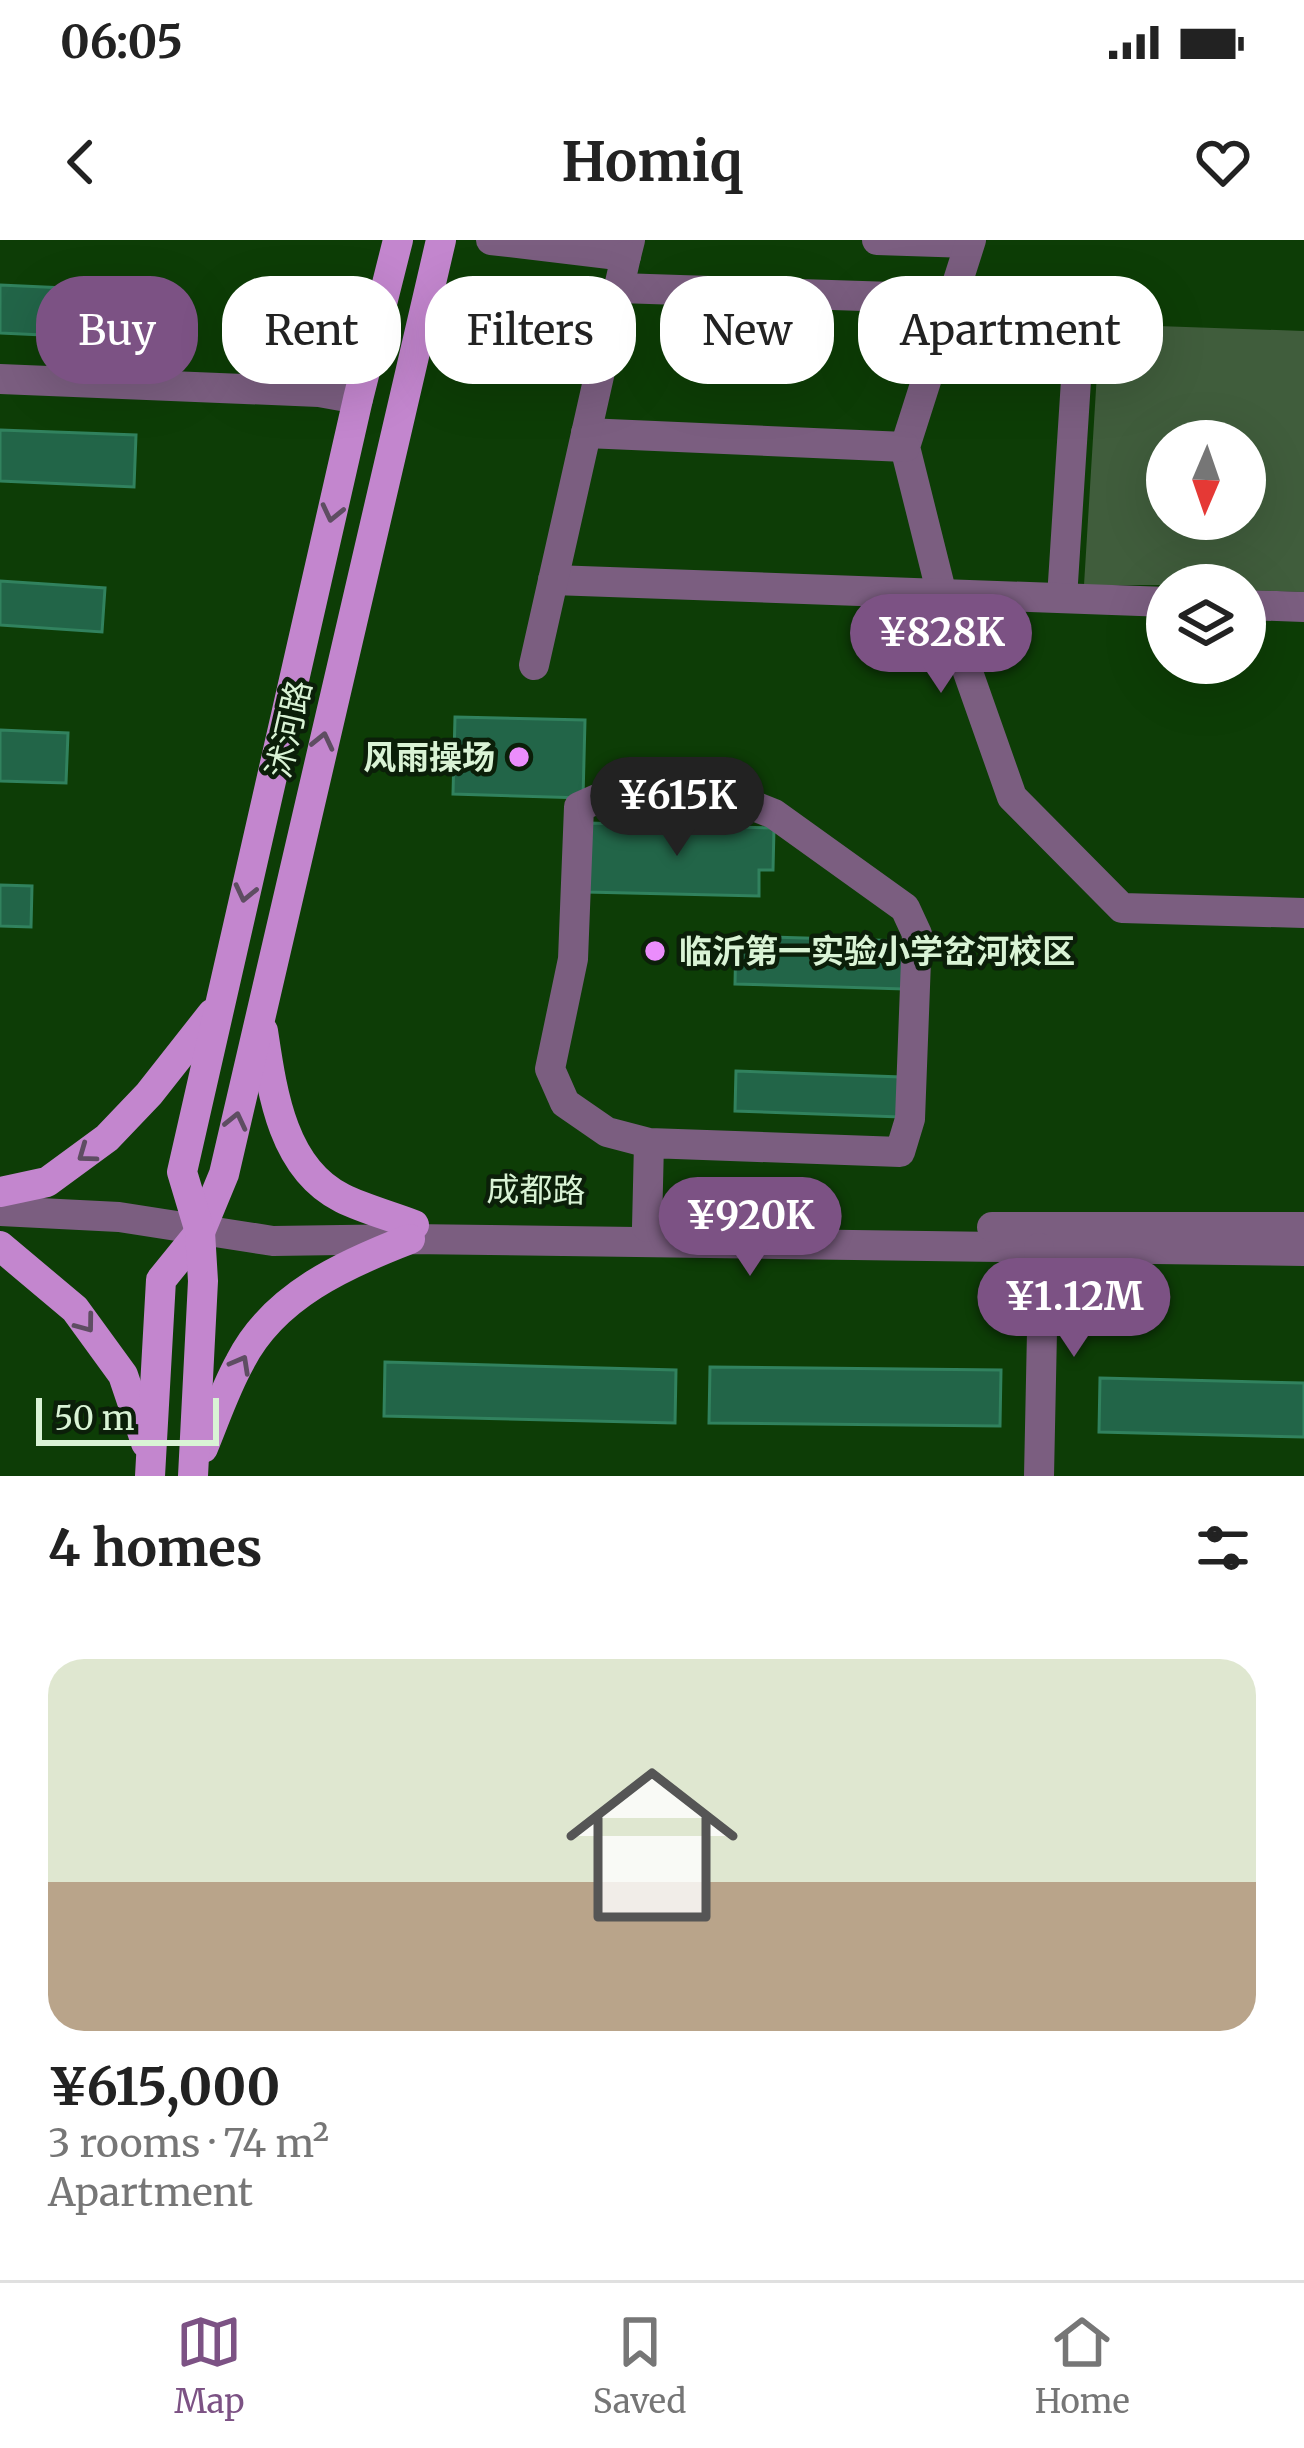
<!DOCTYPE html>
<html lang="en">
<head>
<meta charset="utf-8">
<style>
  body { margin:0; font-family:Merriweather,"Noto Sans SC",serif; background:#f2f2f2; color:#222; height:100vh; display:flex; flex-direction:column; font-size:45px; white-space:nowrap }
  * { box-sizing:border-box; margin:0 }
  p { font-size:39px; color:#767676 }
  .icon { flex:none; width:66px; height:66px; fill:none; stroke:currentColor; stroke-width:2; stroke-linecap:round; stroke-linejoin:round }
  .map { position:relative; height:1236px; overflow:hidden }
  .drawer { display:flex; flex-direction:column; background:#fff; flex:1 }
  .drawer>* { flex:none }
  .banner { position:absolute; left:36px; top:36px; width:1233px; height:108px; display:flex; gap:24px }
  .needle { width:78px; rotate:182deg }
  .buttons { position:absolute; left:1146px; top:180px; display:grid; gap:24px }
  .buttons a { display:grid; place-items:center; width:120px; height:120px; border-radius:50%; background:#fff; box-shadow:0 12px 48px #0002; font-size:60px }
  .scale { position:absolute; left:36px; bottom:30px; width:183px; box-sizing:border-box; padding-left:12px; border:6px solid #d9f3d5; border-top:0; font-size:33px; line-height:42px; white-space:nowrap; color:#d9f3d5; -webkit-text-stroke:9px #0b1f09; paint-order:stroke }
  .price { position:absolute; translate:-50% -102px; padding:0 27px; border-radius:42px; background:#7c5284; color:#fff; font-size:39px; line-height:78px; filter:drop-shadow(0 3px 6px #0008) }
  .price::after { content:''; position:absolute; left:50%; top:72px; width:36px; height:27px; margin-left:-18px; background:inherit; clip-path:polygon(0 0,100% 0,50% 100%) }
  .price.on { background:#222; color:#fff }
  ul { padding:0; list-style:none }
  li { display:grid; align-content:center; gap:24px; height:636px; padding:0 48px }
  li+li { border-top:3px solid #e0e0e0 }
  li span { display:grid; place-items:center; height:372px; border-radius:36px; color:#555 }
  li>.icon { margin-inline-start:auto }
  span .icon { width:216px; height:216px; fill:#fffc; stroke-width:1 }
  li b { font-size:51px }
  h2 { display:flex; justify-content:space-between; align-items:center; height:144px; padding:0 48px; font-size:51px }
  .pill { padding:0 42px; border-radius:48px; background:#fff; box-shadow:0 12px 48px #0002; font-size:42px; line-height:108px }
  .pill.on { background:#7c5284; color:#fff }
  .status { display:flex; justify-content:space-between; align-items:center; height:84px; padding:0 60px; background:#fff; direction:ltr }
  .status svg { height:33px; fill:currentColor }
  header { display:flex; justify-content:space-between; align-items:center; height:156px; padding:0 48px; background:#fff; font-size:54px; font-weight:700 }
  .dock { display:flex; justify-content:space-around; align-items:center; height:168px; border-top:3px solid #e0e0e0; background:#fff; font-size:33px; color:#767676 }
  .dock a { display:grid; justify-items:center; gap:6px }
  .dock .on { color:#7c5284 }
  .map>svg:first-child { display:block }
  .green { fill:#405d3c; fill-rule:evenodd }
  .building { fill:#226548; stroke:#31825e; stroke-width:3 }
  .lines { fill:none; stroke-linecap:round; stroke-linejoin:round }
  .minor { stroke:#7b5e80; stroke-width:30 }
  .major { stroke:#c386ce; stroke-width:30 }
  .oneway { stroke:#5e4d62 }
  .poi-dot { fill:#eb8dfc; stroke:#0b1f09; stroke-width:4.5 }
  .labels { text-anchor:middle; dominant-baseline:central; stroke-width:9; stroke-linejoin:round; paint-order:stroke }
  .street-label { font-size:33px; fill:#d9f3d5; stroke:#0b1f09 }
  .poi-label { font-size:33px; font-weight:bold; fill:#d9f3d5; stroke:#0b1f09; text-anchor:end }
</style>
</head>
<body>
<div class="status"><b>06:05</b><svg viewBox="0 0 49 12"><path d="M0 12V9h3v3zM5 12V6h3v6zM10 12V3h3v9zM15 12V0h3v12zM26 1h20v11H26zM47 4h2v5h-2z"/></svg></div>
<header><svg class="icon" aria-label="back" viewBox="0 0 24 24"><path d="M15 5l-7 7 7 7"/></svg>Homiq<svg class="icon" aria-label="heart" viewBox="0 0 24 24"><path d="M12 20l-8-8c-3-5 5-10 8-4 3-6 11-1 8 4z"/></svg></header>
<div class="map">
<svg width="1304" height="1236" viewBox="0 0 1304 1236">
  <rect width="100%" height="100%" fill="#0d3d06"/>
  <path class="green" d="M1100,84L1304,91V352L1245,350V345H1084ZM1167,201H1245V279H1167Z"/>
  <g class="building">
    <polygon points="0,45 175,53 172,101 0,93"/>
    <polygon points="0,190 136,195 134,247 0,241"/>
    <polygon points="0,341 105,348 102,392 0,385"/>
    <polygon points="455,477 585,480 583,558 453,554"/>
    <polygon points="0,490 68,493 66,543 0,541"/>
    <polygon points="588,583 774,588 773,630 759,630 759,656 586,652"/>
    <polygon points="0,645 32,646 31,687 0,686"/>
    <polygon points="736,696 905,701 904,749 735,744"/>
    <polygon points="736,831 901,837 900,877 735,871"/>
    <polygon points="385,1122 676,1130 675,1183 384,1176"/>
    <polygon points="710,1127 1001,1130 1000,1186 709,1183"/>
    <polygon points="1100,1138 1304,1143 1304,1197 1099,1192"/>
  </g>
  <g class="lines">
    <g class="minor">
      <polyline points="491,0 626,16 630,0"/>
      <polyline points="877,0 969,3"/>
      <polyline points="971,0 905,207 945,367 1012,557 1122,668 1304,673"/>
      <polyline points="619,48 1081,63 1062,358"/>
      <polyline points="0,139 319,152 358,159"/>
      <polyline points="586,193 905,207"/>
      <polyline points="553,340 1167,362"/>
      <polyline points="1245,365 1304,367"/>
      <polyline points="534,425 626,16"/>
      <polyline points="0,971 119,977 273,1001 410,999 1304,1011"/>
      <polyline points="647,987 649,903 607,892 565,863 550,829 573,719 579,567 597,559 749,564 774,574 905,668 917,694 910,879 900,912 649,903"/>
      <polyline points="992,987 1304,987"/>
      <polyline points="1039,1236 1043,1043 1039,1008"/>
    </g>
    <g class="major">
      <path d="M263,791C272,851 282,928 342,958C364,969 391,976 414,985"/>
      <polyline points="0,952 47,942 107,898 149,854 212,774"/>
      <polyline points="0,1006 75,1069 123,1135 146,1203"/>
      <path d="M203,1208C215,1179 225,1149 240,1122C273,1056 345,1024 410,999"/>
      <polyline points="150,1236 161,1040 200,992 224,934 441,0"/>
      <polyline points="193,1236 203,1041 200,992 182,932 358,159 398,0"/>
    </g>
  </g>
  <defs><path id="oneway-chevron" d="M-2-3.5L2.5 0L-2 3.5" fill="none" stroke-width="1.6" stroke-linecap="round" stroke-linejoin="round" transform="scale(3)"/></defs>
  <g class="oneway">
    <use href="#oneway-chevron" transform="translate(332 273) rotate(103)"/>
    <use href="#oneway-chevron" transform="translate(323 501) rotate(-77)"/>
    <use href="#oneway-chevron" transform="translate(245 653) rotate(103)"/>
    <use href="#oneway-chevron" transform="translate(236 881) rotate(-77)"/>
    <use href="#oneway-chevron" transform="translate(86 914) rotate(144)"/>
    <use href="#oneway-chevron" transform="translate(86 1084) rotate(53)"/>
    <use href="#oneway-chevron" transform="translate(241 1124) rotate(-61)"/>
  </g>
  <g class="poi-dot">
    <circle cx="519" cy="517" r="12"/>
    <circle cx="655" cy="711" r="12"/>
  </g>
  <g class="labels">
    <g class="street-label">
      <text transform="translate(289 489) rotate(-77)">沭河路</text>
      <text transform="translate(536 950) rotate(1)">成都路</text>
    </g>
    <g class="poi-label">
      <text x="495" y="517">风雨操场</text>
      <text x="679" y="711" text-anchor="start">临沂第一实验小学岔河校区</text>
    </g>
  </g>
</svg>
<div class="buttons">
<a><svg class="needle" viewBox="-14 -14 28 28"><path d="M0-13l5 13h-10z" fill="#e53935"/><path d="M0 13l5-13h-10z" fill="#767676"/></svg></a>
<a><svg class="icon" aria-label="layers" viewBox="0 0 24 24"><path d="M12 4l9 5-9 5-9-5zM3 14l9 5 9-5"/></svg></a>
</div>
<div class="scale">50 m</div>
<b class="price" style="left:941px;top:456px">¥828K</b>
<b class="price on" style="left:677px;top:619px">¥615K</b>
<b class="price" style="left:750px;top:1039px">¥920K</b>
<b class="price" style="left:1074px;top:1120px">¥1.12M</b>
<div class="banner">
<a class="pill on">Buy</a>
<a class="pill">Rent</a>
<a class="pill">Filters</a>
<a class="pill">New</a>
<a class="pill">Apartment</a>
</div>
</div>
<section class="drawer">
<h2>4 homes<svg class="icon" aria-label="filters" viewBox="0 0 24 24"><path d="M4 7h16M4 17h16"/><circle cx="9" cy="7" r="2"/><circle cx="15" cy="17" r="2"/></svg></h2>
<ul>
<li><span style="background:linear-gradient(#dfe7d0 60%,#b9a48a 0)"><svg class="icon" aria-label="home" viewBox="0 0 24 24"><path d="M3 11l9-7 9 7M6 9v11h12V9"/></svg></span><div><b>¥615,000</b><p>3 rooms · 74 m²</p><p>Apartment</p></div></li>
</ul>
</section>
<nav class="dock">
<a class="on"><svg class="icon" aria-label="map" viewBox="0 0 24 24"><path d="M3 6l6-2 6 2 6-2v14l-6 2-6-2-6 2zM9 4v14M15 6v14"/></svg>Map</a>
<a><svg class="icon" aria-label="saved" viewBox="0 0 24 24"><path d="M7 4h10v16l-5-4-5 4z"/></svg>Saved</a>
<a><svg class="icon" aria-label="home" viewBox="0 0 24 24"><path d="M3 11l9-7 9 7M6 9v11h12V9"/></svg>Home</a>
</nav>
</body>
</html>
